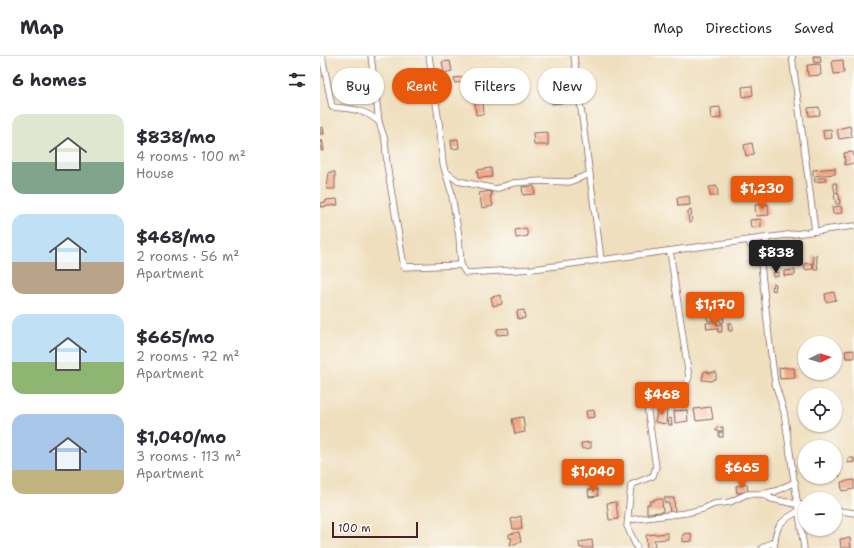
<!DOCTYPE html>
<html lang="en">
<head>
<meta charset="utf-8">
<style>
  body { margin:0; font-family:"Shantell Sans",sans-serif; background:#f2f2f3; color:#2b2b33; height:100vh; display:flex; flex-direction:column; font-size:15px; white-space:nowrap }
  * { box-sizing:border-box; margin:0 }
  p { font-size:13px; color:#7c7c81 }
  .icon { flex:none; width:22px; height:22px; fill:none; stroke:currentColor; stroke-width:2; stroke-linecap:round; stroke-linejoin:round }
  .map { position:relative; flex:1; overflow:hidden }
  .sheet { display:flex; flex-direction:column; background:#fff; width:320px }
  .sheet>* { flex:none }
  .banner { position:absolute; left:12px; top:12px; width:380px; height:36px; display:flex; gap:8px }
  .needle { width:26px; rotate:85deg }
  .controls { position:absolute; left:478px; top:280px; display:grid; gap:8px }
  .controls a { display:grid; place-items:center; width:44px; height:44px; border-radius:50%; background:#fff; box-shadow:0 1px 3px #0004; font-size:20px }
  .scale { position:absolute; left:12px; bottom:10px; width:86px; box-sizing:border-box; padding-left:4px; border:2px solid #4a1f2b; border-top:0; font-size:11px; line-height:14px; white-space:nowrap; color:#4a1f2b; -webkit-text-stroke:3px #fdfcf7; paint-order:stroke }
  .price { position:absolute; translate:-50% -34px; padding:0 9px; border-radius:4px; background:#ea580c; color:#fff; font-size:13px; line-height:26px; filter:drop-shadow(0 1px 2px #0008) }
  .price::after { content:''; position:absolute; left:50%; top:24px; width:12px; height:9px; margin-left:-6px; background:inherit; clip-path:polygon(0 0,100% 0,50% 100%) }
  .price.selected { background:#222; color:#fff }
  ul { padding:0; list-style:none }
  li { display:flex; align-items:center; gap:12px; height:100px; padding:0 12px }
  li span { display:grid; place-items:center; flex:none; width:112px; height:80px; border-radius:12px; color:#555 }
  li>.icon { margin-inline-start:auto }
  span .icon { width:48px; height:48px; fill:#fffc; stroke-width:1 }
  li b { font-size:17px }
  h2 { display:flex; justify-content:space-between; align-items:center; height:48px; padding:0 12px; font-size:17px }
  .pill { padding:0 14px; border-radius:18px; background:#fff; box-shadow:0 1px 3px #0004; font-size:14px; line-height:36px }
  .pill.selected { background:#ea580c; color:#fff }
  header { display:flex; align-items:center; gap:24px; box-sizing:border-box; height:56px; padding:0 20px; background:#fff; border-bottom:1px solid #e1e1e2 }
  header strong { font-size:19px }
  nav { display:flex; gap:22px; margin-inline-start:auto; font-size:14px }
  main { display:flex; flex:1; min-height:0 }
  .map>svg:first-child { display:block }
  .building { fill:#f1a482 }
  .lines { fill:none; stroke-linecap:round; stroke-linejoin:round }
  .minor-casing { stroke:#84625e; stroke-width:7 }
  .minor { stroke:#fff; stroke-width:5.5 }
</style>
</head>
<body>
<header>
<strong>Map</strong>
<nav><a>Map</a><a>Directions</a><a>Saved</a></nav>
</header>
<main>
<section class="sheet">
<h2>6 homes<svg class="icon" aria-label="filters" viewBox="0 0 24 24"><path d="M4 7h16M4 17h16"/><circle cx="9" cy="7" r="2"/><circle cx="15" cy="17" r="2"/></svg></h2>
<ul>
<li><span style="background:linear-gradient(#dfe7d0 60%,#7fa58c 0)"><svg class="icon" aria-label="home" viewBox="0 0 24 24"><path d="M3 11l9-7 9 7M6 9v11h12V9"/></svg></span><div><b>$838/mo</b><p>4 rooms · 100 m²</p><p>House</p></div></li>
<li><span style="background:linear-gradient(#bfe0f5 60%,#b9a48a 0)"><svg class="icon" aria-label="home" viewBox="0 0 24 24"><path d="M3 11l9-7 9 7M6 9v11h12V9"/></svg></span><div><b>$468/mo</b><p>2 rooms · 56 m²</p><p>Apartment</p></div></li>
<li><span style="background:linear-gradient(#bfe0f5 60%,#8fb573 0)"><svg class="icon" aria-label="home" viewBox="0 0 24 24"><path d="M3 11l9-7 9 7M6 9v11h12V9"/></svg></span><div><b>$665/mo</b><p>2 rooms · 72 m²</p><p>Apartment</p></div></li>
<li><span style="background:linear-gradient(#a9c7e8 70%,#c2b280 0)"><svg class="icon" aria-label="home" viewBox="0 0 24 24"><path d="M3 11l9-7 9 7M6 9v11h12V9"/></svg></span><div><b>$1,040/mo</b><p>3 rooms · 113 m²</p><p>Apartment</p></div></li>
</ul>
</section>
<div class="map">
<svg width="534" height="492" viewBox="0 0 534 492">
  <rect width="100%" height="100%" fill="#fdfcf7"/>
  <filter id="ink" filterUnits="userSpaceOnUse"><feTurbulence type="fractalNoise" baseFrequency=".025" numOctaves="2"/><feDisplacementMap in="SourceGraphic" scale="8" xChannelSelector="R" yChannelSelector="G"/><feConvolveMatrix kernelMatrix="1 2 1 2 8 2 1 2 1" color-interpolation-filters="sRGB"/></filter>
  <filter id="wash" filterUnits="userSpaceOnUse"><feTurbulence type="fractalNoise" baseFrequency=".012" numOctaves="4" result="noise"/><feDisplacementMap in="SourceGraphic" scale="16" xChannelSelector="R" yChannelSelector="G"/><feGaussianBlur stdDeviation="0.9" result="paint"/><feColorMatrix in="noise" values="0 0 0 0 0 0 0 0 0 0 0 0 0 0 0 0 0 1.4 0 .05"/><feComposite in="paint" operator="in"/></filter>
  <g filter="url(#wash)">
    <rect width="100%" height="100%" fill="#efdfbe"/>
    <g id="blocks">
      <g class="building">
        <polygon points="493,0 500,0 501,6 494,7"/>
        <polygon points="523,4 524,17 514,18 512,5"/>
        <polygon points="130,5 132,15 124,17 122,6"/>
        <polygon points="500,8 501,19 488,20 487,9"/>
        <polygon points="144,21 145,26 135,27 134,22"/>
        <polygon points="432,30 433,39 423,41 422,31"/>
        <polygon points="247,37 248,46 232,48 231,39"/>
        <polygon points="155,46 163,46 164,58 156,59"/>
        <polygon points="400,51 401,62 391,63 390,52"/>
        <polygon points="499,51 500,59 489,60 488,52"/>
        <polygon points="530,70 532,81 519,83 517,73"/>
        <polygon points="3,71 4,78 0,78 0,72"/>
        <polygon points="511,73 512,82 504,83 503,74"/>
        <polygon points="228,76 228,89 214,89 213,77"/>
        <polygon points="138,83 139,92 132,93 131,84"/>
        <polygon points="0,84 2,84 4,95 1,95"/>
        <polygon points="432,87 434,98 426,100 424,89"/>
        <polygon points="533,96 534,107 525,109 524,97"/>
        <polygon points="171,112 172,121 158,122 157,114"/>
        <polygon points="515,112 515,118 493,120 493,114"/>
        <polygon points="9,116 15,116 15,133 7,133"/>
        <polygon points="505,121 506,125 495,126 494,123"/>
        <polygon points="458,122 460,131 454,132 453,123"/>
        <polygon points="450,127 450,133 446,133 445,128"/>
        <polygon points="513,127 516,127 518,136 515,137"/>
        <polygon points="214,130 215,138 203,139 202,131"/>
        <polygon points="397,130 398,140 390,140 389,131"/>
        <polygon points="171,135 172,140 170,140 173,150 162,152 159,137"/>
        <polygon points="519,138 520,148 516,148 514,139"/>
        <polygon points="369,140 370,149 358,150 357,142"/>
        <polygon points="17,143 18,149 0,151 0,147 6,146 6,144"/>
        <polygon points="448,148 449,159 436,160 435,149"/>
        <polygon points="521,150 522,157 513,158 512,151"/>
        <polygon points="371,154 372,166 369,166 368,155"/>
        <polygon points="441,163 441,171 431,172 430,164"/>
        <polygon points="206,172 208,180 196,182 195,174"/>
        <polygon points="496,199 498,214 494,214 493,200"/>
        <polygon points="492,207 493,213 485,214 484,208"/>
        <polygon points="475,214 475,219 464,220 464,215"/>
        <polygon points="459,216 459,220 453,221 453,217"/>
        <polygon points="453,227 456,228 455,235 452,234"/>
        <polygon points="514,236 516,244 506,246 505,238"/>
        <polygon points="181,239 182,248 173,250 171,241"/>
        <polygon points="204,254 205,262 198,263 197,255"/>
        <polygon points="392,254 393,256 398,255 399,260 403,258 404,266 401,267 399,263 388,265 385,257"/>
        <polygon points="397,266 397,269 402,268 402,276 398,276 397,272 387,273 386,267"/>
        <polygon points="408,267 412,267 412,275 409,275"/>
        <polygon points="188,272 189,278 177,279 177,273"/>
        <polygon points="534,294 534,302 526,302 525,295"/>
        <polygon points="465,311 466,312 474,312 475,322 460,323 459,312"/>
        <polygon points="388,315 388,317 396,316 396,322 391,325 382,324 384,316"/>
        <polygon points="391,351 393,363 376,365 374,353"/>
        <polygon points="347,352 346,368 335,366 338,354"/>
        <polygon points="274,354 275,361 267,362 266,355"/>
        <polygon points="367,354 368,365 355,367 354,355"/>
        <polygon points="203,361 205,376 195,378 192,363"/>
        <polygon points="351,362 352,369 349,369 348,363"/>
        <polygon points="403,371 403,375 396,375 396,372"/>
        <rect x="399" y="376" width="4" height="5"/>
        <polygon points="271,386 271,392 262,393 261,387"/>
        <polygon points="528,402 534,402 534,406 528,407"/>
        <polygon points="515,417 519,417 520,420 515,421"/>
        <polygon points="534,424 534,433 522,435 521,426"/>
        <polygon points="427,428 428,436 417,437 416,430"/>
        <polygon points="277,433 278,440 269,441 268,434"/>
        <polygon points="344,442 354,442 355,457 350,458 349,447 345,447"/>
        <polygon points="334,443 342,443 343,456 327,457 327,448 330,448 330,445 334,445"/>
        <polygon points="296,446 298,463 289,464 287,447"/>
        <polygon points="201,460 202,473 193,473 191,463"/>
        <polygon points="199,476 201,486 190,489 192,482 189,482 189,478"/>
        <polygon points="348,477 348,483 334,484 335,491 327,492 326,479"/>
        <polygon points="371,477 372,485 363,486 363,478"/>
        <polygon points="530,482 531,492 521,492 520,483"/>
        <polygon points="272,484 273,492 260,492 259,486"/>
      </g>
    </g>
  </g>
  <g filter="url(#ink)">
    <use href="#blocks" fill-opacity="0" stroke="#84625e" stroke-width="1"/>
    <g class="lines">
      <g class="minor-casing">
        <g id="minor">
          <path d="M2,0L12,51C31,53 45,53 59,66"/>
          <polyline points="51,0 59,66 65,84 67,109 84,211 141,209 146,217 213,213 534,170"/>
          <polyline points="109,0 120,74 123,108 131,135 139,180 141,209"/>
          <polyline points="254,0 281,203"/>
          <polyline points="472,0 495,175"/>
          <polyline points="126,116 138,125 176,133 193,127 220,125 249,126 270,118"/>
          <polyline points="448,182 440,199 449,282 455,327 464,356 484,492"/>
          <polyline points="428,184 431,190 440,199"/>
          <polyline points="442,438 452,443 485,450"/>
          <polyline points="515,454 534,457"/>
          <polyline points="308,464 366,457 383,453 394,448 410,446 427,438 442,438 456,435 475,426"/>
          <path d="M317,492L307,470L311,429L333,420L336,411L327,350L329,342C339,335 353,336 365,331L369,321L350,195"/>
          <polyline points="442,492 455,485"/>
          <path d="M454,492C455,470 460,465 479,455"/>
        </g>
      </g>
      <use href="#minor" class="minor"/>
    </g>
  </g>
</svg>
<div class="controls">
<a><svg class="needle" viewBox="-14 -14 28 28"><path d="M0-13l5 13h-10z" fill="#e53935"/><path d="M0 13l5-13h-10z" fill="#7c7c81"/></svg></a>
<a><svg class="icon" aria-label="locate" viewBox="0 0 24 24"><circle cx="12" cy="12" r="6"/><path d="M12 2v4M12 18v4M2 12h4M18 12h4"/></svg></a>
<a>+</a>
<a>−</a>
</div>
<div class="scale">100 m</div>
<b class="price" style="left:442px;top:154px">$1,230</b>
<b class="price selected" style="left:456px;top:218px">$838</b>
<b class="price" style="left:395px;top:270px">$1,170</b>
<b class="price" style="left:342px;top:360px">$468</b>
<b class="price" style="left:422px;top:433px">$665</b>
<b class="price" style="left:273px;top:437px">$1,040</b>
<div class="banner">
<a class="pill">Buy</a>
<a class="pill selected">Rent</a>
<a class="pill">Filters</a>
<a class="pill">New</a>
</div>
</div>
</main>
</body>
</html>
